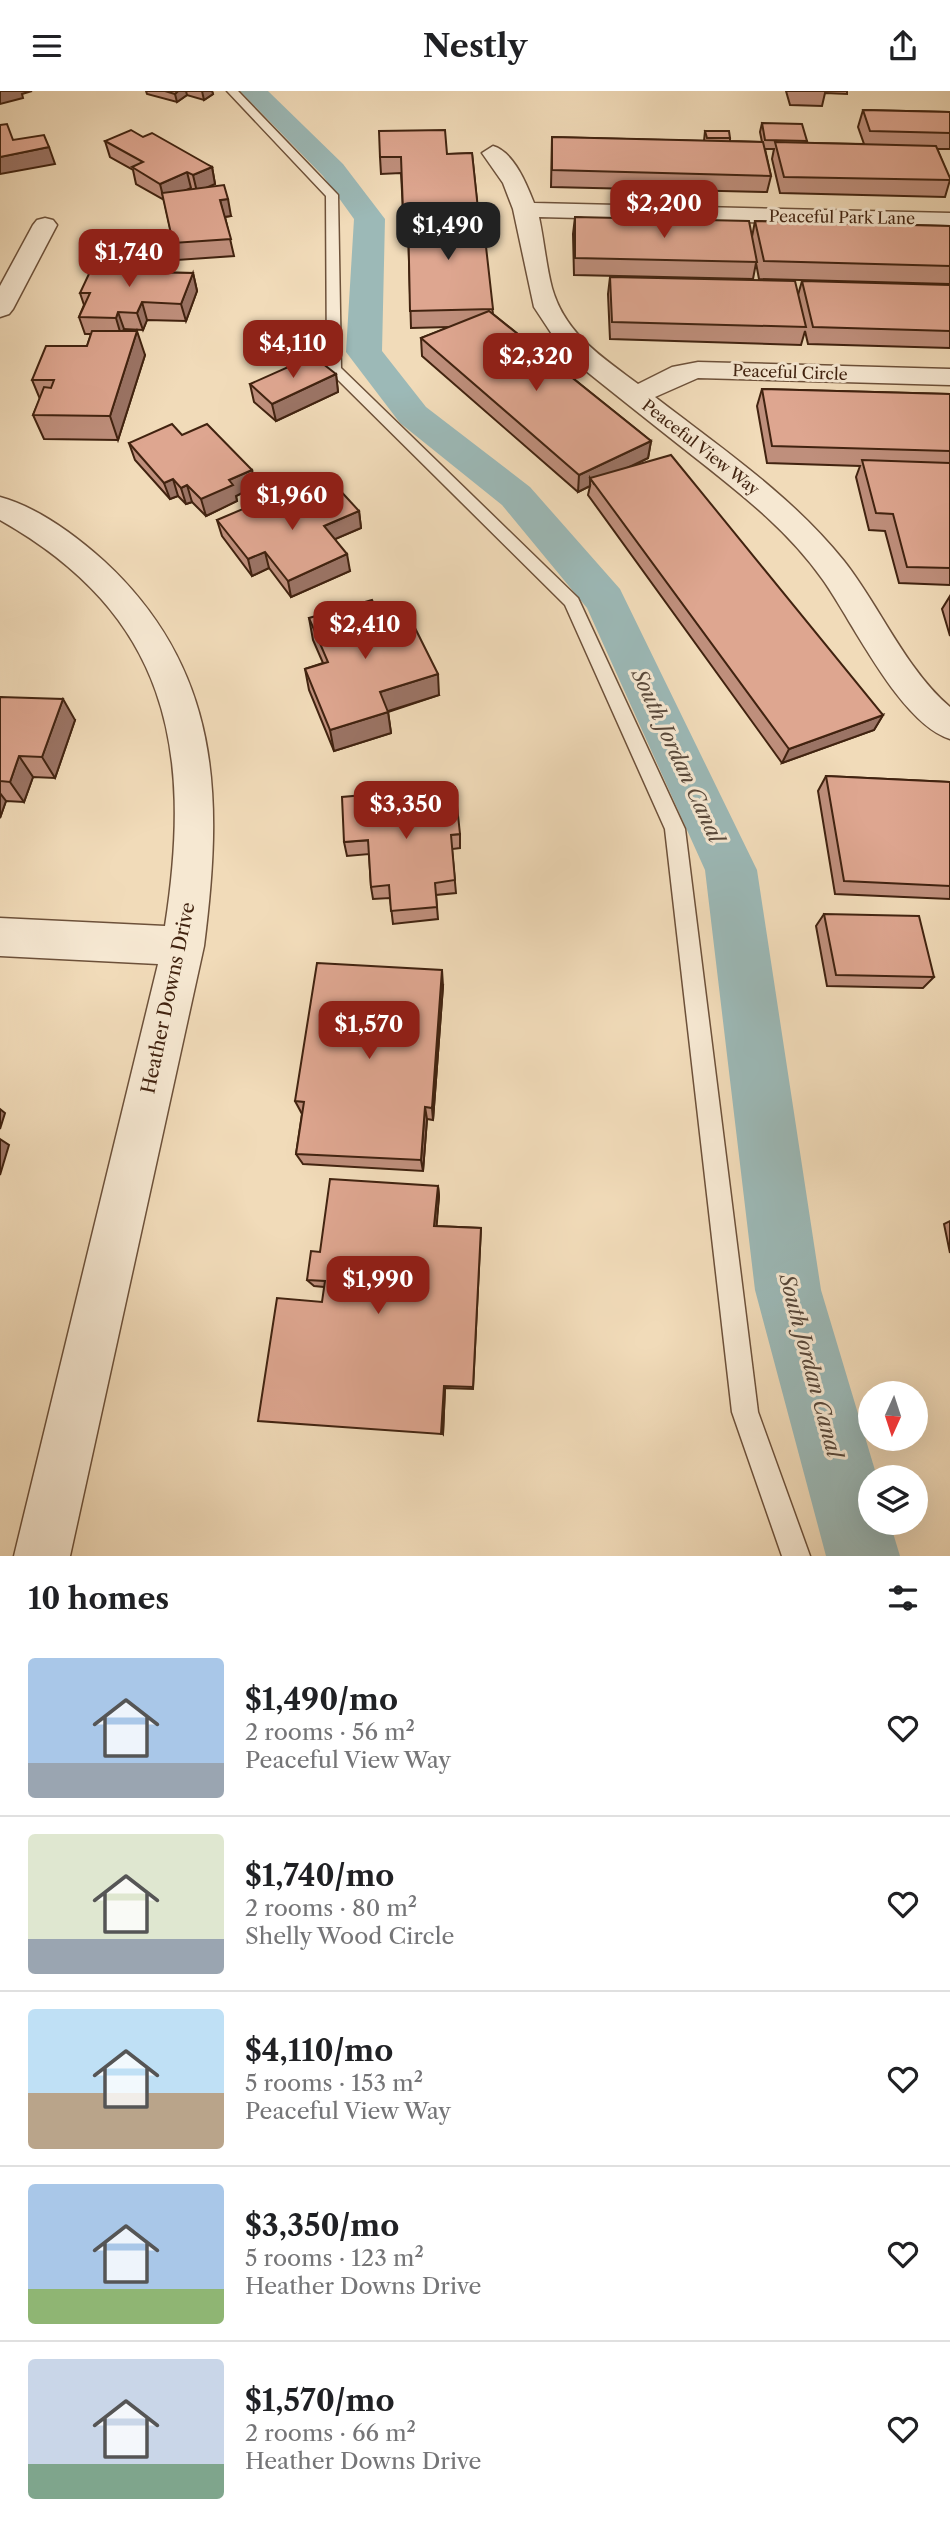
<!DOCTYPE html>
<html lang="en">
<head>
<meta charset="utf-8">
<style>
  body { margin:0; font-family:"Libre Caslon Text",serif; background:#f6f6f6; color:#202124; height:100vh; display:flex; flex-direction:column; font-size:26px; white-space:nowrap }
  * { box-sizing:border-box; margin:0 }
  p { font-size:23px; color:#757577 }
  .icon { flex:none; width:38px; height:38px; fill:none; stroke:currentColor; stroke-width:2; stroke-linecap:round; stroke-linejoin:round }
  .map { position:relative; height:1465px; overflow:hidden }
  .sheet { display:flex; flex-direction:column; background:#fff; flex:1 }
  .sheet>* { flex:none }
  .needle { width:46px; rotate:183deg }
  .controls { position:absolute; left:858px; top:1290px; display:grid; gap:14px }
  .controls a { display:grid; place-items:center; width:70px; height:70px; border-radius:50%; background:#fff; box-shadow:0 7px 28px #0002; font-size:35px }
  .price { position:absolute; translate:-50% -60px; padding:0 16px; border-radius:14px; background:#8f2418; color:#fff; font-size:23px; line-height:46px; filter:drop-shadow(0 2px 4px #0008) }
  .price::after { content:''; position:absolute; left:50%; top:42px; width:21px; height:16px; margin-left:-10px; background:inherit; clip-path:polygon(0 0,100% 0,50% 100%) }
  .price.selected { background:#222; color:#fff }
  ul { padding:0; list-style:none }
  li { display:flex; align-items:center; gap:21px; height:175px; padding:0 28px }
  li+li { border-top:2px solid #e0e0e0 }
  li span { display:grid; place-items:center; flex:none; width:196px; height:140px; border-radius:7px; color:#555 }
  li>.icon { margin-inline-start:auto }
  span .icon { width:84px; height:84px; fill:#fffc; stroke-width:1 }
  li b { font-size:30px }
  h2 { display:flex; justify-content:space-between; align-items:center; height:84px; padding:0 28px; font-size:30px }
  header { display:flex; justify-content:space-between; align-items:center; height:91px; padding:0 28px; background:#fff; font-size:32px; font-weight:700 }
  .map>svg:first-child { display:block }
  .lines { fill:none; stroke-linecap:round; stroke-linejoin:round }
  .canal { fill:#9cb9b7; fill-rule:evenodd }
  .lane-casing { stroke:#6d513a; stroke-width:3 }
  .street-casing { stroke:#6d513a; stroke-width:3 }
  .lane { fill:#f6e8d2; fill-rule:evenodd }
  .street { fill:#f6e8d2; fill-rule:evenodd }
  .wall { fill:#bf8f7c; stroke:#412310; stroke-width:2 }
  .shaded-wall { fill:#9b7465; stroke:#412310; stroke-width:2 }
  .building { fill:#dea690; stroke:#412310; stroke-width:2 }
  .labels { text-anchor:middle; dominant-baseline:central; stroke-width:6; stroke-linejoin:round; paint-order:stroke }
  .far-street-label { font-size:16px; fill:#412310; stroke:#f6e8d2 }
  .street-label { font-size:19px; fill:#412310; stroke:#f6e8d2 }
  .water-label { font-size:21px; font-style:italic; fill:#58483a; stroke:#f6e8d2 }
</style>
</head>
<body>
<header><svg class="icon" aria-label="menu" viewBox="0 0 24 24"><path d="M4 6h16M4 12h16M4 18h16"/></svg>Nestly<svg class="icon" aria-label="share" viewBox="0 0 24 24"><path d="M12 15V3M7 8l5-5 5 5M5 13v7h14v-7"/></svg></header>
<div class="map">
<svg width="950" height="1465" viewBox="0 0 950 1465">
  <rect width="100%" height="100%" fill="#f1dbb9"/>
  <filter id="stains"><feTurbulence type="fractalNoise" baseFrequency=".00286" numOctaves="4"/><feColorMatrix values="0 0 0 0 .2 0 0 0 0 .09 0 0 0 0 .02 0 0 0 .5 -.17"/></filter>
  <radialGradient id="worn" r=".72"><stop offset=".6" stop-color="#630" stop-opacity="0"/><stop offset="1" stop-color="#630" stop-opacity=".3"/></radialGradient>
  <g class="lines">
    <polygon class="canal" points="240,0 268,0 343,73 385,128 382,260 426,316 530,396 620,498 757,779 821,1199 877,1386 870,1386 870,1432 890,1432 900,1465 826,1465 755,1199 705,779 587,517 502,414 400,332 346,261 354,128 323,85"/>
    <g class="lane-casing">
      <polygon id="lane" points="227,0 238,0 338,104 341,277 578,507 685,738 758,1321 810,1465 782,1465 732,1321 665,738 565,514 327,278 326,105"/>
    </g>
    <g class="street-casing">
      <g id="street">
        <path d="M493,55C514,61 527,94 534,112L950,122V136L539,126C544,149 546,174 552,197C565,243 602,266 638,293L672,276L698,271L950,278V294L698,287L655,306C721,357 791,404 844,470C879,514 906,579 950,616V648C900,632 854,533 823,489C788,439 741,403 693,365C650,331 607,297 565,263L534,216L513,118L503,92L482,62Z"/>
        <polygon points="45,127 53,129 57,134 13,218 9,223 0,226 0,195 33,134 37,129"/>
        <path d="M0,406C37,416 75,444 104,470C222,579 223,707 204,855L70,1465H14L158,873L0,865V827L165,835C193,656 168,524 0,429Z"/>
      </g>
    </g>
    <use href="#lane" class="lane"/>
    <use href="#street" class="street"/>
  </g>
  <g class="wall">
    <polygon points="146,0 212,0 213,3 204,9 187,4 177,11 147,3"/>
    <polygon points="786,0 847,0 847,3 825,2 822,15 790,14"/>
    <polygon points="863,19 950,21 950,58 937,58 950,89 945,106 780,102 772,68 774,58 765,58 771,85 767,101 551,96 552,46 704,50 705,40 730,47 730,50 762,51 760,41 762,32 807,50 807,52 864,53 858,36"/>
    <polygon points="143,46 212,76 215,93 206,96 231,125 225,126 234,165 177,169 164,109 136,93 133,79 110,66 105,50"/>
    <polygon points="472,62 478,120 493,223 651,350 648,367 628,377 883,624 874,639 782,672 588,404 590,395 578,401 422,265 421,247 450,236 411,237 408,137 404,137 401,82 381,83 380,66"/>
    <polygon points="575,126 752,146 755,130 950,135 950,193 759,188 756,172 753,188 574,184 573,143"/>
    <polygon points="136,171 139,181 193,182 197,200 186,230 147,229 143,239 124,238 123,240 145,264 118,349 44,348 33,324 40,308 32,289 87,255 91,243 85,243 79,226 84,214 80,202"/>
    <polygon points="610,186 798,204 802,190 950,194 950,257 808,253 805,240 801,254 610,248 608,203"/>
    <polygon points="336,283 338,301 276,330 254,311 250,293"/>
    <polygon points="762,298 950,303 950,494 899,492 885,440 869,439 856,386 860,375 767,372 757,315"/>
    <polygon points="182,344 256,395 236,405 237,410 206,425 192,411 186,413 178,405 170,408 135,369 129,352"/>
    <polygon points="359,420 361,437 335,448 350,480 291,506 269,477 252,485 222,445 217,429 267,424"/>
    <polygon points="950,505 950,545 942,518"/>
    <polygon points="309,527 380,527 439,604 388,621 391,642 334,660 309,599 305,578 323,572 313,549"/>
    <polygon points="0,606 75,629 55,687 33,686 24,711 6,710 0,727"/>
    <polygon points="826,685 950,691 950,808 835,803 818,700"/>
    <polygon points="460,743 460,757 452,758 456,802 436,804 438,828 393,833 390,807 373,808 371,796 369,763 347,765 344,751"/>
    <polygon points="824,823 934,886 923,897 827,895 816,835"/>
    <polygon points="443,895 433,1029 427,1028 423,1080 303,1073 296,1063 302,1023 295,1010"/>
    <polygon points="438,1095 439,1105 436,1135 481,1137 473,1298 445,1297 443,1343 324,1196 314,1195 307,1189 320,1161"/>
    <polygon points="950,1130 950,1162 944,1133"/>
  </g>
  <g class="shaded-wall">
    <polygon points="0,0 32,0 22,3 23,7 0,13"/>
    <polygon points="178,0 186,0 187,4 177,11 175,3"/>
    <polygon points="202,0 212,0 213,3 204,9"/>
    <polygon points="49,56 55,73 0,83 0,66"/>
    <polygon points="212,76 215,93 197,101 193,84"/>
    <polygon points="187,81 191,97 164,109 160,93"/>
    <polygon points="228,108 231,125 224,126 220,109"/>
    <polygon points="136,171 141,188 132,181"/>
    <polygon points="193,182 197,200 186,230 181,213"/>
    <polygon points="142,211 147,229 143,239 137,222"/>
    <polygon points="118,221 124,238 121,244 116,227"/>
    <polygon points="137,240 145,264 118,349 110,325"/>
    <polygon points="336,283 338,301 276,330 272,313"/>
    <polygon points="651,350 648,367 594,393 590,387 590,395 578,401 579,384"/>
    <polygon points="252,379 256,395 236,405 237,410 206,425 201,408 229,389"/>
    <polygon points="173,388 178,405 170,408 164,392"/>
    <polygon points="187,394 192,411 186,413 181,397"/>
    <polygon points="359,420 361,437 326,452 324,435"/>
    <polygon points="265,461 269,477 252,485 248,468"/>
    <polygon points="347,463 350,480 291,506 288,490"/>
    <polygon points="438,583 439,604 382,622 380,601"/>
    <polygon points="63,608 75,629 55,687 42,666"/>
    <polygon points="388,621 391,642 334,660 330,639"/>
    <polygon points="883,624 874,639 782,672 789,658"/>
    <polygon points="19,665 33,686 24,711 10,691"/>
    <polygon points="0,702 6,710 0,727"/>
    <polygon points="442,879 443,895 433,1029 432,1017"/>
    <polygon points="425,1016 427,1028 423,1080 421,1069"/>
    <polygon points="0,1018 5,1022 0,1038"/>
    <polygon points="0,1048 9,1054 0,1084"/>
    <polygon points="438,1095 439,1105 436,1143 434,1135"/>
    <polygon points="444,1295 445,1297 443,1343 441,1343"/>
  </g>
  <g class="building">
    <polygon points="165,0 178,0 175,3"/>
    <polygon points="863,19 950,21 950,42 870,40"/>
    <polygon points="762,32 802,33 807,50 765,49"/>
    <polygon points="7,33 13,49 44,44 49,56 0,66 0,34"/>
    <polygon points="131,39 143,46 152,42 212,76 193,84 187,81 160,93 132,76 143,71 105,50"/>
    <polygon points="445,39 447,63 472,62 478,118 403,120 401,66 380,66 379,40"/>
    <polygon points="705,40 729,40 730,47 707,47"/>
    <polygon points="552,46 763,51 771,85 552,79"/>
    <polygon points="775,51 936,55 950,87 950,89 784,86"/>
    <polygon points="224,94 228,108 220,109 231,148 173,152 162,102"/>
    <polygon points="482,120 493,218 410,220 408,122"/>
    <polygon points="575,126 749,130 757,171 575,167"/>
    <polygon points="755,130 950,135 950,175 764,170"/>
    <polygon points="95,170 136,171 132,181 193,182 181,213 142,211 137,222 118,221 116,227 79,226 90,202 80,202"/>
    <polygon points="610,186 795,190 806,236 612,231"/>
    <polygon points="802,190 950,194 950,240 813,236"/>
    <polygon points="489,220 651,350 579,384 421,247"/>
    <polygon points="92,240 137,240 110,325 33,324 44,296 51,297 54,289 32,289 46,255 87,255"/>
    <polygon points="313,265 336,283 272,313 250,293"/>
    <polygon points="762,298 950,303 950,360 772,355"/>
    <polygon points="172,333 182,344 207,333 252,379 229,389 233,394 201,408 187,394 181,397 173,388 164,392 129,352"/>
    <polygon points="671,364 883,624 789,658 590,387"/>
    <polygon points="862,369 950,372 950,477 907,476 893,423 876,422"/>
    <polygon points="336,395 359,420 324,435 347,463 288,490 265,461 248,468 217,429 257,412 267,424"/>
    <polygon points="372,509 380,527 406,519 438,583 380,601 388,621 330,639 305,578 328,571 309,527"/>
    <polygon points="0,606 63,608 42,666 19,665 10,691 0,690"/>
    <polygon points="826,685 950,691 950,795 844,790"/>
    <polygon points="455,696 460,743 451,744 455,789 435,792 437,816 391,820 389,794 371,796 368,749 344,751 342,706"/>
    <polygon points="824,823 919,825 934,886 836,884"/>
    <polygon points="317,872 442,879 432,1017 425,1016 421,1069 296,1063 304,1011 295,1010"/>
    <polygon points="330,1088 438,1095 434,1135 481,1137 473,1296 444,1295 441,1343 258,1330 277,1207 322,1211 325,1190 307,1189 311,1160 320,1161"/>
  </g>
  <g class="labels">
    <g class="far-street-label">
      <text transform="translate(842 126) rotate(1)">Peaceful Park Lane</text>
      <text transform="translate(790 281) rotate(2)">Peaceful Circle</text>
      <text transform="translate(701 356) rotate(38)">Peaceful View Way</text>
    </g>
    <g class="street-label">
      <text transform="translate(168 907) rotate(-78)">Heather Downs Drive</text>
    </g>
    <g class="water-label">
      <text transform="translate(678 665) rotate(65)">South Jordan Canal</text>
      <text transform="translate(811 1275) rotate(75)">South Jordan Canal</text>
    </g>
  </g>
  <rect width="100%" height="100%" filter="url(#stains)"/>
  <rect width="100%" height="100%" fill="url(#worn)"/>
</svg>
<div class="controls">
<a><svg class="needle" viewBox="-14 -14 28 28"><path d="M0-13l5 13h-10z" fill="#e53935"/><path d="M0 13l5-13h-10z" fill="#757577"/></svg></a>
<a><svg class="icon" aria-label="layers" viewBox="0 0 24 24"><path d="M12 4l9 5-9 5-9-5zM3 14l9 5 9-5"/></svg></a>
</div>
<b class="price" style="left:664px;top:149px">$2,200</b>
<b class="price selected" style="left:448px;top:171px">$1,490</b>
<b class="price" style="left:129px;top:198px">$1,740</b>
<b class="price" style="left:293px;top:289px">$4,110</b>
<b class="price" style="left:536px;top:302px">$2,320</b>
<b class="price" style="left:292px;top:441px">$1,960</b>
<b class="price" style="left:365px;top:570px">$2,410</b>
<b class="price" style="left:406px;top:750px">$3,350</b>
<b class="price" style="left:369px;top:970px">$1,570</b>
<b class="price" style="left:378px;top:1225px">$1,990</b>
</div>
<section class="sheet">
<h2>10 homes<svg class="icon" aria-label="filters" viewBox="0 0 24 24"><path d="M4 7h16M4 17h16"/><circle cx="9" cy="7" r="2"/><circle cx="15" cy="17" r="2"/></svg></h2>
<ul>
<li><span style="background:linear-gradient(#a9c7e8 75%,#9aa5b1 0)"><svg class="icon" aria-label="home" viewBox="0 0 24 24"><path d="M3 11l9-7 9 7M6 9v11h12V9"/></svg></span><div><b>$1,490/mo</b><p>2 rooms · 56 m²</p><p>Peaceful View Way</p></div><svg class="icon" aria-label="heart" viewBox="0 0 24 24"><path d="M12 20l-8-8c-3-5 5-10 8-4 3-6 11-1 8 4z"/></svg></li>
<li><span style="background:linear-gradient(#dfe7d0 75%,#9aa5b1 0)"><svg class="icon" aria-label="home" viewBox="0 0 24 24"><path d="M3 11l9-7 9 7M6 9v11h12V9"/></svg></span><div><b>$1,740/mo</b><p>2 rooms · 80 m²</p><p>Shelly Wood Circle</p></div><svg class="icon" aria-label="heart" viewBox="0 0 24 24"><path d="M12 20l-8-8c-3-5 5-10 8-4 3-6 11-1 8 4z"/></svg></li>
<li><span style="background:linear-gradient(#bfe0f5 60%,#b9a48a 0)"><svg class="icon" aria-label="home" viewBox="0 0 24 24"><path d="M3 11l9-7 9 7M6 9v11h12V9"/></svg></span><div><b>$4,110/mo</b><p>5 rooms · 153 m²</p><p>Peaceful View Way</p></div><svg class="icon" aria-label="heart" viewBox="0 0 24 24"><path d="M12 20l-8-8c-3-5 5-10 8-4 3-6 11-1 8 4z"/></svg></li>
<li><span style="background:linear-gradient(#a9c7e8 75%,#8fb573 0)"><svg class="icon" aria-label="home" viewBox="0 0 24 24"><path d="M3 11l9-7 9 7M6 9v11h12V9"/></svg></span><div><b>$3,350/mo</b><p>5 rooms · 123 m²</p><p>Heather Downs Drive</p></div><svg class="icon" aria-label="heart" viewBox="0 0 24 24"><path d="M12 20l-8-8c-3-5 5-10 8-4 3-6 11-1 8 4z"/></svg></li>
<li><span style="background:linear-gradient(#c9d6e8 75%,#7fa58c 0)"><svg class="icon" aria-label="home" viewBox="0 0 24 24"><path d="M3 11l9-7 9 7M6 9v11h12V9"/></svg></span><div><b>$1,570/mo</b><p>2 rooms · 66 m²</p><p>Heather Downs Drive</p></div><svg class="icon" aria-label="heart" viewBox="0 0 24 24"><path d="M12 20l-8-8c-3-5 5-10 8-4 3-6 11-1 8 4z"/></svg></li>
</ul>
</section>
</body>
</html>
